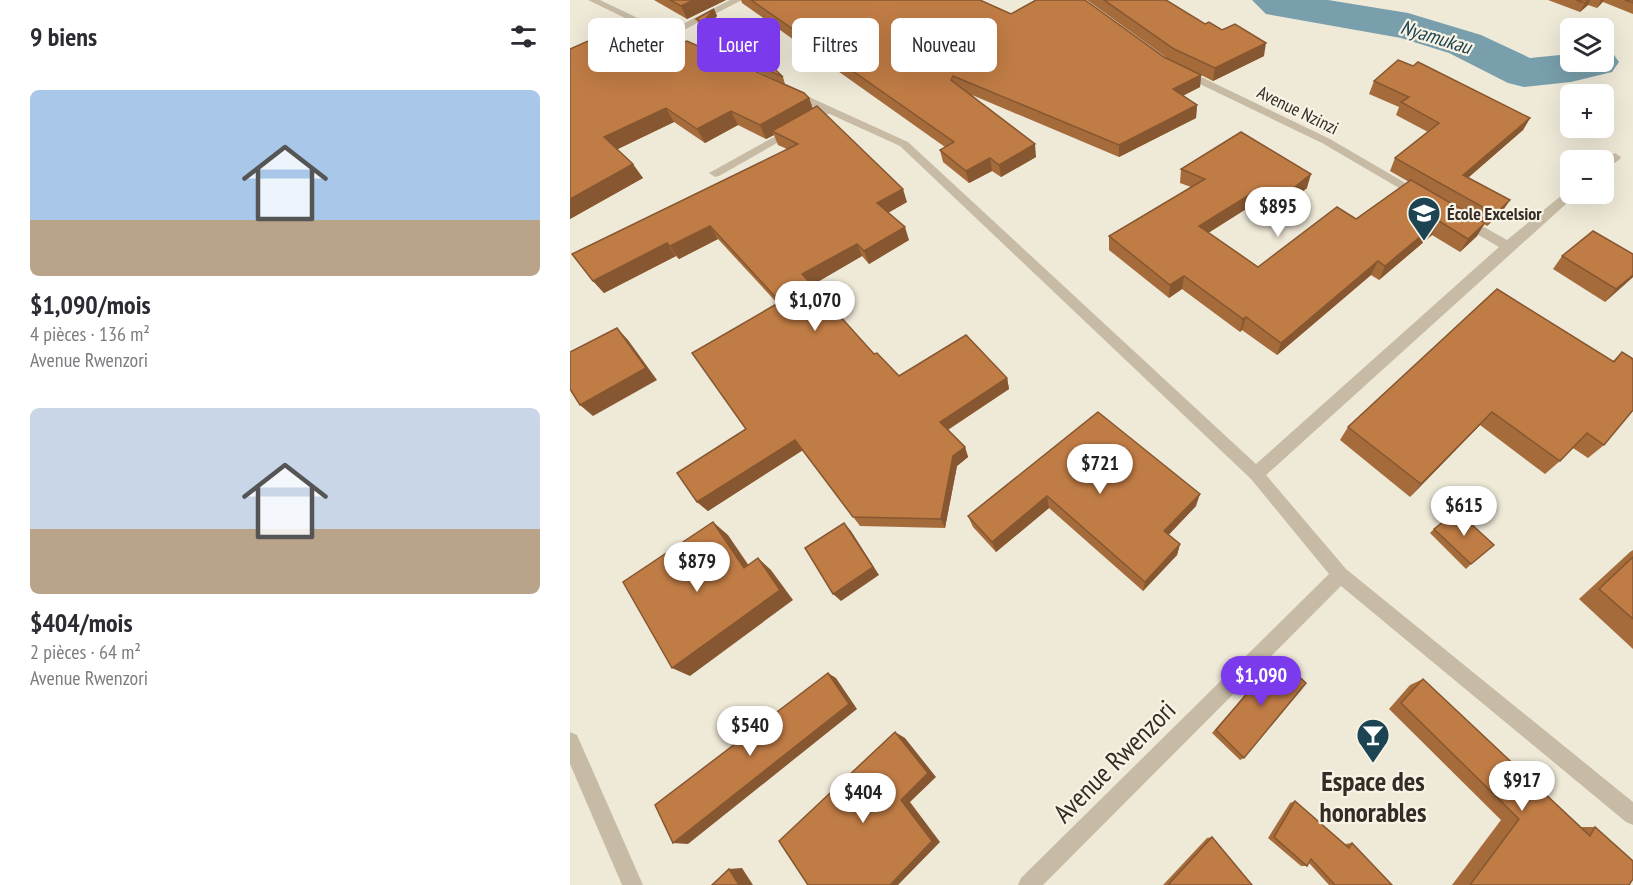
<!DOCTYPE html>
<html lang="fr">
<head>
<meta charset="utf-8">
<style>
  body { margin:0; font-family:"PT Sans Narrow",sans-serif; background:#f2f2f3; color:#2b2b33; height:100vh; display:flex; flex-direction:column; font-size:22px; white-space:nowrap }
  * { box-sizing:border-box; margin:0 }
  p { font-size:20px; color:#7c7c81 }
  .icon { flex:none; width:33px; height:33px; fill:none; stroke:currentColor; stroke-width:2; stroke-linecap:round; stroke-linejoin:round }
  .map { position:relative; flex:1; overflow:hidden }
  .details { display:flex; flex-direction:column; background:#fff; width:570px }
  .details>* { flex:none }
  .banner { position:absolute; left:18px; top:18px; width:570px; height:54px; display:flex; gap:12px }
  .fabs { position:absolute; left:990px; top:18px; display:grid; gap:12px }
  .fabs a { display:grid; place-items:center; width:54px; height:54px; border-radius:9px; background:#fff; box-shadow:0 6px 24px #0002; font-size:30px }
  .price { position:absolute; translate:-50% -51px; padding:0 14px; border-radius:21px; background:#fff; color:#222; font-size:20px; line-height:39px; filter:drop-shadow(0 2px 3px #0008) }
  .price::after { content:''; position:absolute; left:50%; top:36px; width:18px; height:14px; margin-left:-9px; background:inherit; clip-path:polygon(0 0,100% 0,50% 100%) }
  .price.current { background:#7c3aed; color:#fff }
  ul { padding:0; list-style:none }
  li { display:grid; align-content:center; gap:12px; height:318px; padding:0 30px }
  li span { display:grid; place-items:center; height:186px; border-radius:9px; color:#555 }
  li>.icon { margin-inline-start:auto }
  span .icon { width:108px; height:108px; fill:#fffc; stroke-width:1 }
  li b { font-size:26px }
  h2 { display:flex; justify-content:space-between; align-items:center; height:72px; padding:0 30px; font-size:26px }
  .tag { padding:0 21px; border-radius:9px; background:#fff; box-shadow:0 6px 24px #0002; font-size:21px; line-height:54px }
  .tag.current { background:#7c3aed; color:#fff }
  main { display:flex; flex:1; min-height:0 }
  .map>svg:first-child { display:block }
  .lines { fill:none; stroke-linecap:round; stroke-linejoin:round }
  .river { fill:#789fab; fill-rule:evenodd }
  .service { fill:#c7bba5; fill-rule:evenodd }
  .minor { fill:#c7bba5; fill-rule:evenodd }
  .wall { fill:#a56b3b }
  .shaded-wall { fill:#865730 }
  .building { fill:#c07c45; stroke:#865730; stroke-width:1.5 }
  .labels { text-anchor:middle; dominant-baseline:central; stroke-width:4.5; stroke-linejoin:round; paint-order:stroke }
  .far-street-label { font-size:18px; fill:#332c26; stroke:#f8f3e4 }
  .far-poi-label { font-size:18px; font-weight:bold; fill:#332c26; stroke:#f8f3e4; text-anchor:start }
  .far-water-label { font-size:20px; font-style:italic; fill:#1d4452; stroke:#f8f3e4 }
  .near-street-label { font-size:27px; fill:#332c26; stroke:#f8f3e4 }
  .near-poi-label { font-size:27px; font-weight:bold; fill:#332c26; stroke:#f8f3e4 }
</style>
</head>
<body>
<main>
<section class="details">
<h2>9 biens<svg class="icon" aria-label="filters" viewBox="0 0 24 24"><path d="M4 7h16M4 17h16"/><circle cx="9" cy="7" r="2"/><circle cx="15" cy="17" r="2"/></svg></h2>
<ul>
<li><span style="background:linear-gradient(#a9c7e8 70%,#b9a48a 0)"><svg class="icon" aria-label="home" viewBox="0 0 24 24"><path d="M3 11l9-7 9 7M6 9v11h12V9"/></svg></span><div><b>$1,090/mois</b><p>4 pièces · 136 m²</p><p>Avenue Rwenzori</p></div></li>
<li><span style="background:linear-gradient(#c9d6e8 65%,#b9a48a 0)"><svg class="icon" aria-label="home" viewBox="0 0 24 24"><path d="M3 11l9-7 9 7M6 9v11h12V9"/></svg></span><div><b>$404/mois</b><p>2 pièces · 64 m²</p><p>Avenue Rwenzori</p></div></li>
</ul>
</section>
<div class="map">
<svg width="1063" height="885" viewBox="0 0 1063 885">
  <rect width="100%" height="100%" fill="#efe9d8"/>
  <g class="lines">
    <polygon class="river" points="682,0 758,0 838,13 911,35 960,58 1000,54 1000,62 1034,62 1034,50 1042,52 1049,62 1042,72 1001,82 954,87 938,83 879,53 831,38 696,14"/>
    <polygon class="service" points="256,108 265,110 149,176 145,177 139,173"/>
    <g class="minor">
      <polygon points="18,0 30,0 97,32 160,0 172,0 104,35 132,49 134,51 129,54"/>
      <polygon points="609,70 617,70 760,139 856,195 854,198 846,198 752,143 609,74"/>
      <polygon points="218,91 226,91 338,142 686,464 929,247 890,224 890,218 898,218 937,240 997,191 1007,194 696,475 776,569 1063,802 1063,825 1056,822 771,586 473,885 448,885 451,878 759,574 681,479 330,146 218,95"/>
      <polygon points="1045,153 1051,157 1049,160 1034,170 1034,161"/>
      <polygon points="0,732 7,735 73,885 52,885 0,764"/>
    </g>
  </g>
  <g class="wall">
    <polygon points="84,0 156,0 117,19"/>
    <polygon points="171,0 410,0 441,14 594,57 601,61 517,0 596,0 635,24 694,56 643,81 631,75 630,87 613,96 627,105 626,118 549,157 402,95 466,157 431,177 422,171 399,183 373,162 370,150 375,147 172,3"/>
    <polygon points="978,0 1063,0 1063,14 1033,2 1027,8 1018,5 1010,12"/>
    <polygon points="144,9 147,16 136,29 129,25 126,19"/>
    <polygon points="133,41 213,77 215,84 136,48"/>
    <polygon points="0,49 77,61 239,98 243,109 337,202 318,213 339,240 299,264 292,256 242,285 304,354 329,376 437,378 439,389 378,430 395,447 398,457 387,466 375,528 290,526 233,450 138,511 127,502 176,429 208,304 148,239 109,259 106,256 34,293 23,281 217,149 208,145 204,135 196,139 168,125 135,143 104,122 47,149 73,178 0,219"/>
    <polygon points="804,81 960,118 953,130 898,178 932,212 917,226 914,224 907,236 890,252 862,235 809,280 801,275 707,355 672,330 670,332 612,289 599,298 539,250 539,236 621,187 610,183 611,169 737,188 703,215 684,204 638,233 688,267 786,219 839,182 820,171 825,158 858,132 826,115 829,107 799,94"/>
    <polygon points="1063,254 1063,277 1035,302 983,269 992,256"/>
    <polygon points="1052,352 1034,445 1018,458 1003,448 990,461 975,474 910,425 840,497 770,440 778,427 1043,361"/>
    <polygon points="528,412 626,506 598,535 610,544 607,555 573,591 479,508 426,552 403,527 398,516"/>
    <polygon points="864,529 901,564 896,569 860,533"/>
    <polygon points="1063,550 1063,649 1009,599 1060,552"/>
    <polygon points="708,657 674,758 670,760 642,733"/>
    <polygon points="853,679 1011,827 1025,827 1059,885 882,885 931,820 819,709 840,685"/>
    <polygon points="725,801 774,844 775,844 782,843 822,885 759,885 739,863 737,866 731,866 698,838 720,803"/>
    <polygon points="642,837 682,885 593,885 637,838"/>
  </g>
  <g class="shaded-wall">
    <polygon points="124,0 156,0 117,19 111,6"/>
    <polygon points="1018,0 1020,0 1018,5 1010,12 1015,3"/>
    <polygon points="1031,0 1034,0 1027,8"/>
    <polygon points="144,9 147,16 136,29 133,22"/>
    <polygon points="696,43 694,56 643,81 645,68"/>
    <polygon points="631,75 630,87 601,101 603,89"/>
    <polygon points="239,98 244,112 202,131 204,135 196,139 190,125"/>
    <polygon points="627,105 626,118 549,157 549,145"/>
    <polygon points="96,108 104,122 44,151 34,137"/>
    <polygon points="161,111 168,125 135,143 127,129"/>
    <polygon points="960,118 953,130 886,188 893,175"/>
    <polygon points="465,144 466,157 431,177 429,165"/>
    <polygon points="420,158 422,171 399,183 396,171"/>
    <polygon points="63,164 73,178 0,219 0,199"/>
    <polygon points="741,174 737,188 703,215 707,201"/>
    <polygon points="333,189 337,202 312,216 307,203"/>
    <polygon points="687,190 684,204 627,240 629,226"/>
    <polygon points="940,200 932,212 917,226 925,214"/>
    <polygon points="869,221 862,235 809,280 815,266"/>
    <polygon points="915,223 907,236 890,252 898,239"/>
    <polygon points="140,226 148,239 109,259 100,246"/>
    <polygon points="335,227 339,240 299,264 294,251"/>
    <polygon points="97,243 106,256 34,293 23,281"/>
    <polygon points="287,244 292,256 239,287 232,274"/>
    <polygon points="808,261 801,275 707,355 711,343"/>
    <polygon points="1063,275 1063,277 1035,302 1046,289"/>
    <polygon points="614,276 612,289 599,298 600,285"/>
    <polygon points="676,317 672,330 670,332 673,319"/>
    <polygon points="47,328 58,340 87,380 23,416 10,405"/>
    <polygon points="437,378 439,389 374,432 370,422"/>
    <polygon points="922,412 910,425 840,497 851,484"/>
    <polygon points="225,440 233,450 138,511 127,502"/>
    <polygon points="395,447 398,457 387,466 375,528 371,519 383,456"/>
    <polygon points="630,494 626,506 592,542 594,531"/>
    <polygon points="477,496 479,508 426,552 422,542"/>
    <polygon points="143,522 158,535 188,579 174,568"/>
    <polygon points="274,523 281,531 309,575 271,601 263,594"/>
    <polygon points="610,544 607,555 573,591 575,582"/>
    <polygon points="188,558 201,570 223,600 120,676 102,668"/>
    <polygon points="258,673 266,678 287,709 118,844 103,843"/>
    <polygon points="325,732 335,738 366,777 340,802 370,842 328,885 320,885"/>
    <polygon points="172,868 183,885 169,885 159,869"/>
  </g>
  <g class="building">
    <polygon points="100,0 124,0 111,6"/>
    <polygon points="181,0 410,0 441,14 466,0 515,0 594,57 631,75 603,89 627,105 549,145 383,76 381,80 465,144 429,165 420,158 396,171 370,150 384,142"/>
    <polygon points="534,0 596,0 635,24 639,22 652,30 665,24 696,43 645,68 604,49"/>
    <polygon points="1006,0 1018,0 1015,3"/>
    <polygon points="1055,0 1063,0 1063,3"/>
    <polygon points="144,9 133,22 126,19"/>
    <polygon points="161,27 213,77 133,41"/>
    <polygon points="36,33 77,61 117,41 234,93 239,98 190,125 161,111 127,129 96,108 34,137 63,164 0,199 0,49"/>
    <polygon points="828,60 843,66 848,62 960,118 893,175 940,200 925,214 825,158 869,123 831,102 839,97 804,81"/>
    <polygon points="247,106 333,189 307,203 335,227 294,251 287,244 232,274 304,354 307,353 329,376 396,335 437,378 370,422 395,447 383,456 371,519 283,517 225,440 127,502 107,473 176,429 122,353 210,302 140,226 100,246 97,243 23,281 2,254 228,144 202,131"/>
    <polygon points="671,132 741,174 707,201 687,190 629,226 688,267 767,207 786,219 841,180 915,223 898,239 869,221 815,266 808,261 711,343 676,317 673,319 614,276 600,285 539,236 635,179 611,169"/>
    <polygon points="1023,231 1063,254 1063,275 1046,289 992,256"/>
    <polygon points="927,289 1044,362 1052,352 1063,359 1063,410 1034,445 1017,433 990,461 922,412 851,484 778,427"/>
    <polygon points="47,328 76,368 10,405 0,389 0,352"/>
    <polygon points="528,412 630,494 594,531 610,544 575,582 477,496 422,542 398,516"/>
    <polygon points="887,511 924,545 901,564 864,529"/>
    <polygon points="143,522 174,568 188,558 210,590 102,668 53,582"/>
    <polygon points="274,523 303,567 263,594 235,548"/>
    <polygon points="1063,557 1063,619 1029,589"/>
    <polygon points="708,657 736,683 674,758 646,730"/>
    <polygon points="258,673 279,704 103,843 85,805"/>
    <polygon points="853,679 1020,836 1025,827 1063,861 1063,879 1059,885 900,885 949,819 831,703"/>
    <polygon points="325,732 358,773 331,800 362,841 320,885 238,885 209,841"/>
    <polygon points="725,801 779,848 782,843 822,885 765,885 741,859 737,866 704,837"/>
    <polygon points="642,837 682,885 598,885"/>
    <polygon points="159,869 169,885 142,885"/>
  </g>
  <defs>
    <g id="school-pin" transform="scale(1.725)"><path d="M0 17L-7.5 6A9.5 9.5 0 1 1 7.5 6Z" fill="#1d4452" stroke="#f8f3e4"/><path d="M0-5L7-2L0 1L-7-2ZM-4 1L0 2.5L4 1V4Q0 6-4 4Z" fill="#fff"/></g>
    <g id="bar-pin" transform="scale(1.725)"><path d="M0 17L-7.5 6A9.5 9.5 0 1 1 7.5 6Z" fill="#1d4452" stroke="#f8f3e4"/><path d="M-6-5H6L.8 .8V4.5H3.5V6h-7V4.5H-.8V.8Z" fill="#fff"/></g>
  </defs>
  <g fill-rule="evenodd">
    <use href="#school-pin" x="854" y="213"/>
    <use href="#bar-pin" x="803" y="735"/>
  </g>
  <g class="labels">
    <g class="far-street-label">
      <text transform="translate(728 110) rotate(26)">Avenue Nzinzi</text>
    </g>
    <g class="far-poi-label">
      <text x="877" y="213">École Excelsior</text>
    </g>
    <g class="far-water-label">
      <text transform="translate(866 37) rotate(17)">Nyamukau</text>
    </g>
    <g class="near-street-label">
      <text transform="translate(544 761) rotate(-45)">Avenue Rwenzori</text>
    </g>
    <g class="near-poi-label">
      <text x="803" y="781">Espace des<tspan x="803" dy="31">honorables</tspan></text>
    </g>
  </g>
</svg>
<div class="fabs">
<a><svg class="icon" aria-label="layers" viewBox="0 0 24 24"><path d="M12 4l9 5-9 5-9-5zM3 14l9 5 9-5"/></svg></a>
<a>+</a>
<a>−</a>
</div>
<b class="price" style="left:708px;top:238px">$895</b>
<b class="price" style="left:245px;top:332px">$1,070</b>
<b class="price" style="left:530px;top:495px">$721</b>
<b class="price" style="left:894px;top:537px">$615</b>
<b class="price" style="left:127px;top:593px">$879</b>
<b class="price current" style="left:691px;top:707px">$1,090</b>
<b class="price" style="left:180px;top:757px">$540</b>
<b class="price" style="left:952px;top:812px">$917</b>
<b class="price" style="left:293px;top:824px">$404</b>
<div class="banner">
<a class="tag">Acheter</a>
<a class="tag current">Louer</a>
<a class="tag">Filtres</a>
<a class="tag">Nouveau</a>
</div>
</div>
</main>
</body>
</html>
